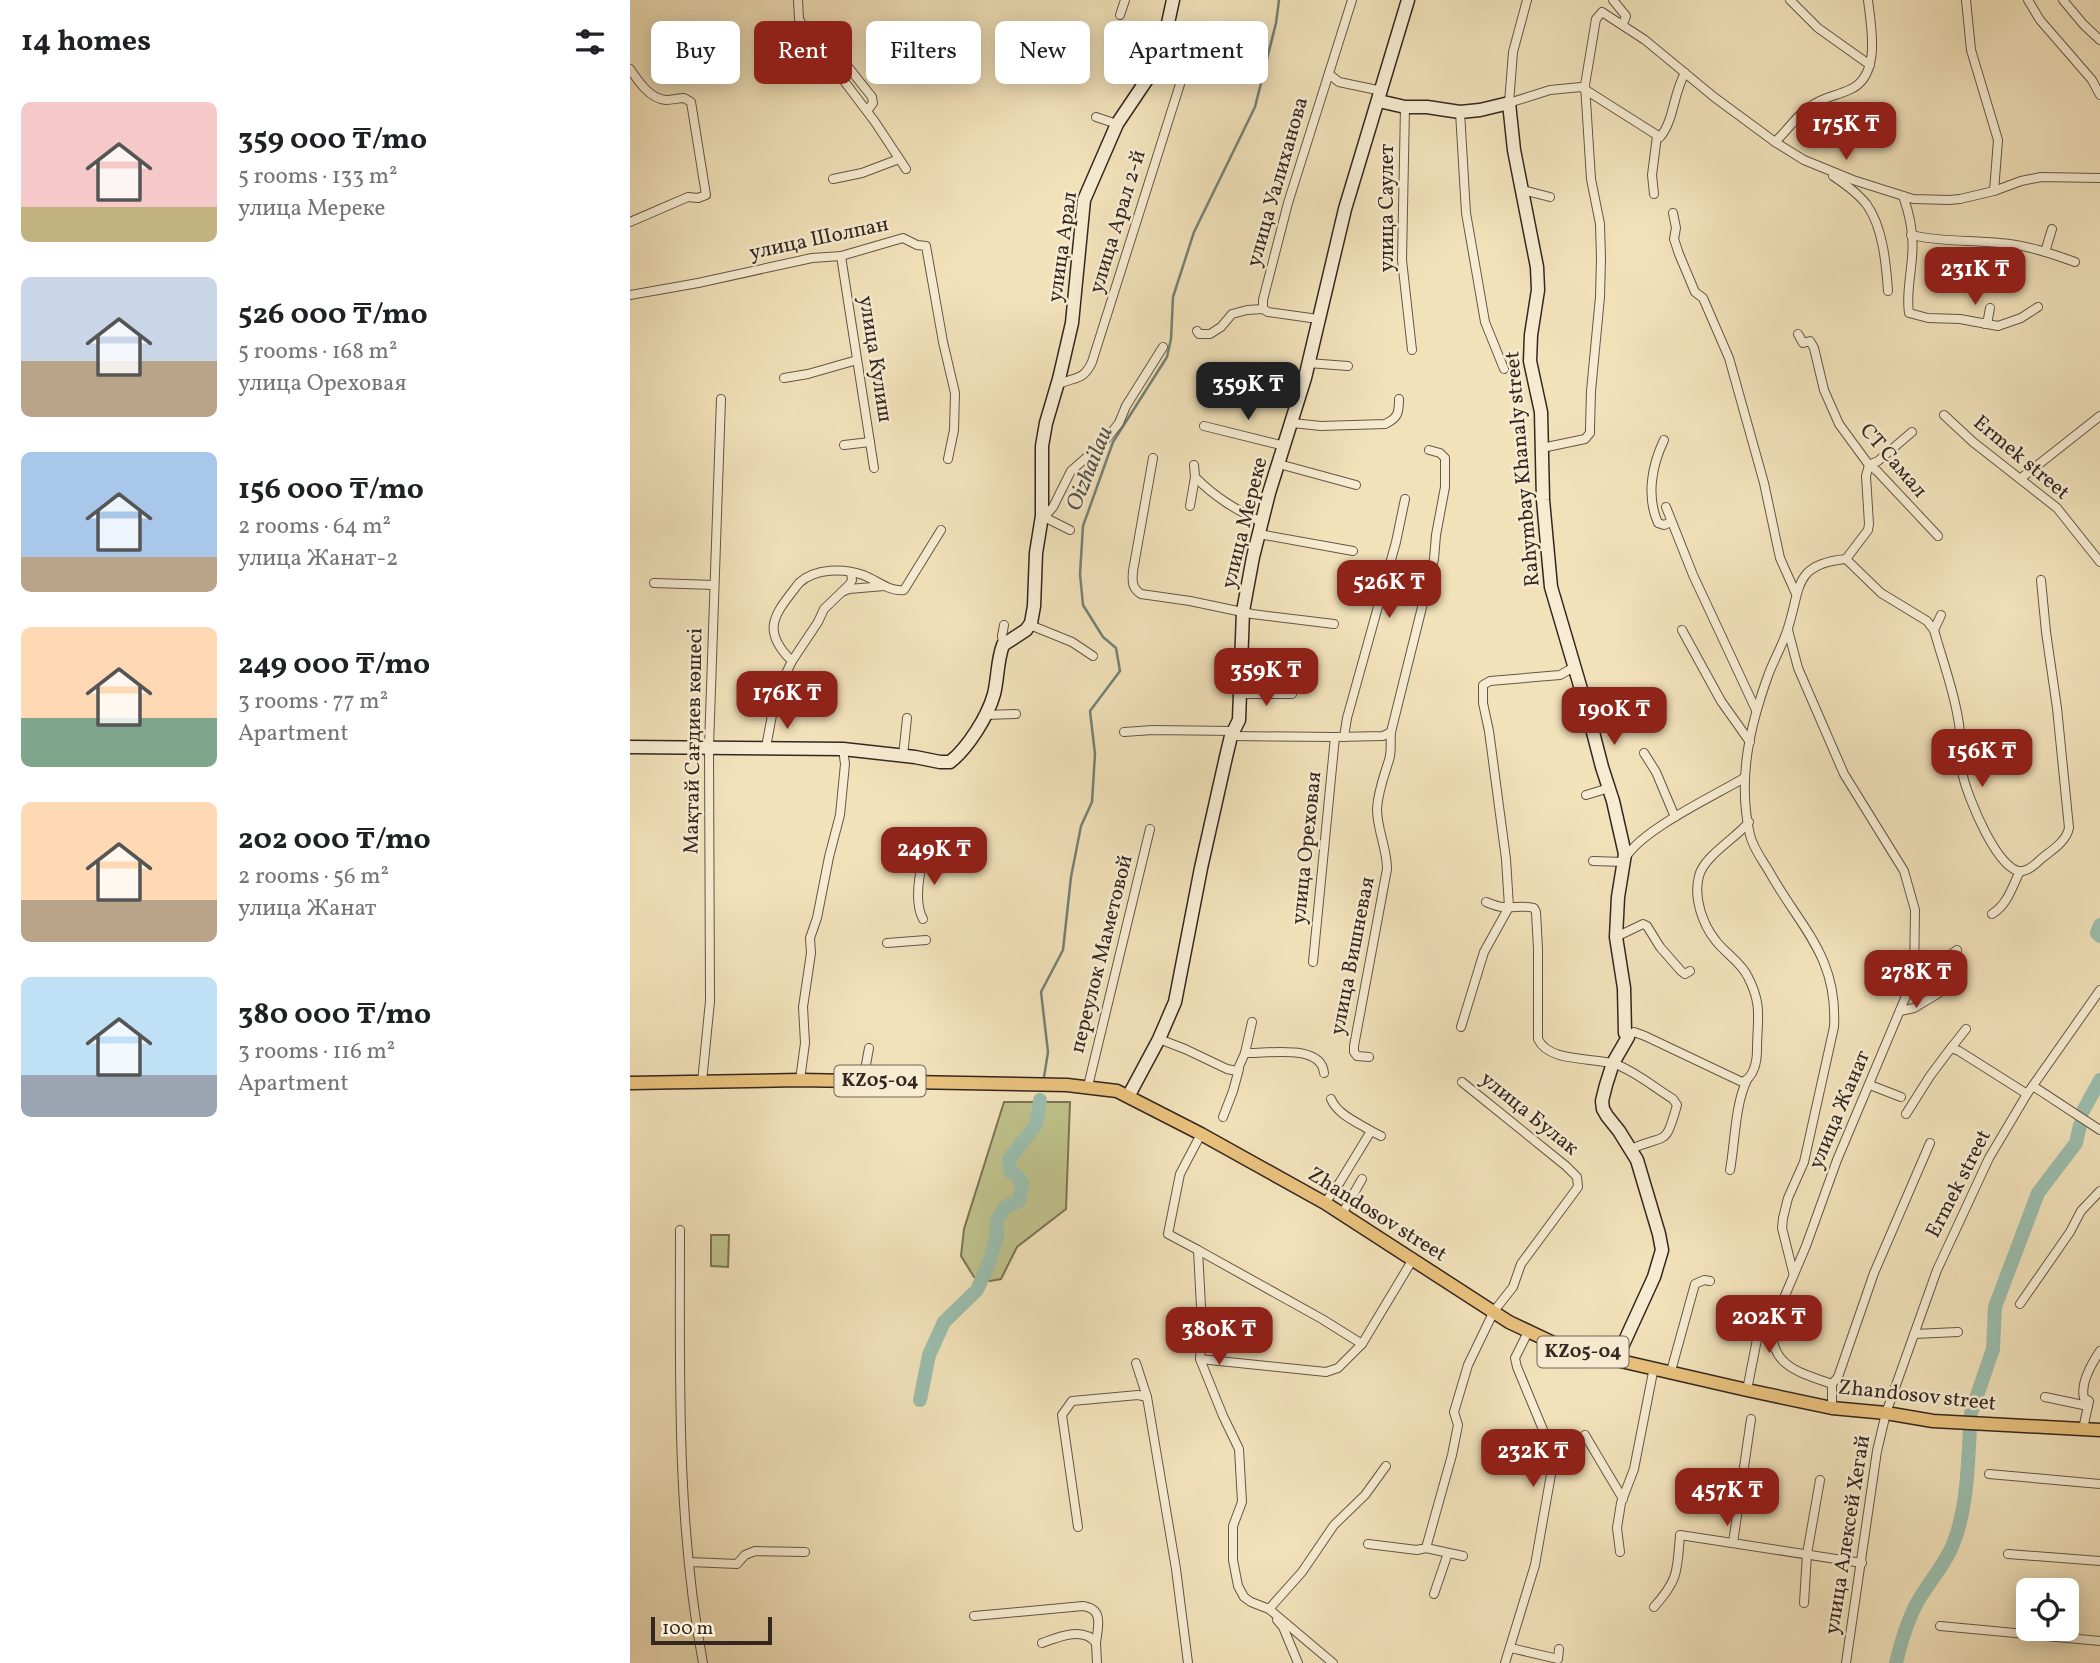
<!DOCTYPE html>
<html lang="en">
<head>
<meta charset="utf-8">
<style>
  body { margin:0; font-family:Vollkorn,serif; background:#f6f6f6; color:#202124; height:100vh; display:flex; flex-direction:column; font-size:26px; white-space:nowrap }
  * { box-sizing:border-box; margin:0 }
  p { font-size:23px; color:#757577 }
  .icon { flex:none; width:38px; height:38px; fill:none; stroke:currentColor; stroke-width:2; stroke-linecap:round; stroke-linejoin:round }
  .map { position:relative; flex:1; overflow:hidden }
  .drawer { display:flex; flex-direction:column; background:#fff; width:630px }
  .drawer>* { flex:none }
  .guide { position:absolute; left:21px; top:21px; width:665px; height:63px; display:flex; gap:14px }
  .fabs { position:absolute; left:1386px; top:1578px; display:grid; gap:14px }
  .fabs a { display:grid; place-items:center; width:63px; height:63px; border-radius:10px; background:#fff; box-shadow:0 4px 18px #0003; font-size:35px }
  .scale { position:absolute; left:21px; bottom:18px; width:121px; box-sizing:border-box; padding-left:7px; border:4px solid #342721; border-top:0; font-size:19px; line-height:24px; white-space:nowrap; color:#342721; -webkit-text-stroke:5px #f7ecd2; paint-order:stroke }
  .price { position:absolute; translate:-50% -60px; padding:0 16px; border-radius:14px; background:#8f2418; color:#fff; font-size:23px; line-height:46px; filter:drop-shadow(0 2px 4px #0008) }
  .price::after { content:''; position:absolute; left:50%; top:42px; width:21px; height:16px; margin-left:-10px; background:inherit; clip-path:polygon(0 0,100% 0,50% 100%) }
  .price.on { background:#222; color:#fff }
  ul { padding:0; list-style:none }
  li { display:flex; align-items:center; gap:21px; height:175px; padding:0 21px }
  li span { display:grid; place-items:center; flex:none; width:196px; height:140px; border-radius:10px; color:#555 }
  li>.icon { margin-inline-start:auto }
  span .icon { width:84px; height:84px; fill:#fffc; stroke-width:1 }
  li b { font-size:30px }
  h2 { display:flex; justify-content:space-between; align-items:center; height:84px; padding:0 21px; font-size:30px }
  .tag { padding:0 24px; border-radius:10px; background:#fff; box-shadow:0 4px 18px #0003; font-size:24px; line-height:63px }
  .tag.on { background:#8f2418; color:#fff }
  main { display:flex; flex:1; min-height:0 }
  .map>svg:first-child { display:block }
  .green { fill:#bfc28c; stroke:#7a7456; stroke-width:2 }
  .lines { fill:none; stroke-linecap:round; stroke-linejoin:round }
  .stream { stroke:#728276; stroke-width:2.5 }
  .river { stroke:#9bbeae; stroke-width:14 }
  .street-casing { stroke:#645647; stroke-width:10 }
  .secondary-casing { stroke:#342721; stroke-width:15 }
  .primary-casing { stroke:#342721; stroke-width:15 }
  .street { stroke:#f7ecd2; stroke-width:8 }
  .secondary { stroke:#f7ecd2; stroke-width:12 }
  .primary { stroke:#e9c17d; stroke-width:12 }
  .labels { text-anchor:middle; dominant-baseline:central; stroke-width:5; stroke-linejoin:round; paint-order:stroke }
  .shield { fill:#f7ecd2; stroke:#6e6256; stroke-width:2 }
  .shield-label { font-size:19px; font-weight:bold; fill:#342721 }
  .street-label { font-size:21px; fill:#342721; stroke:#f7ecd2 }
  .water-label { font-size:23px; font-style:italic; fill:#53544b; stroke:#f7ecd2 }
</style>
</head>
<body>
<main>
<section class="drawer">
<h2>14 homes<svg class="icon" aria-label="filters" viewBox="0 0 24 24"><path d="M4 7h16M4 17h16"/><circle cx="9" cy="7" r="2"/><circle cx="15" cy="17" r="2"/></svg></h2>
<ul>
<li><span style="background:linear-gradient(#f6c9c9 75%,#c2b280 0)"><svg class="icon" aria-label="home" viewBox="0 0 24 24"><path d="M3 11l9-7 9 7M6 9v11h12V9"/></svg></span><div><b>359 000 ₸/mo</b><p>5 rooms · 133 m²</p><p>улица Мереке</p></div></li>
<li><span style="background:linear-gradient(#c9d6e8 60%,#b9a48a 0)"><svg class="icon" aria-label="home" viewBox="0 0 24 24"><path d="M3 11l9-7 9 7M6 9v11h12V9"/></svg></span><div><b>526 000 ₸/mo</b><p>5 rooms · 168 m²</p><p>улица Ореховая</p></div></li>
<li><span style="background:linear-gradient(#a9c7e8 75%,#b9a48a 0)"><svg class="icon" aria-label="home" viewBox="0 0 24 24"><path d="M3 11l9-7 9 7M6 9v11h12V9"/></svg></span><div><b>156 000 ₸/mo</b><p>2 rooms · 64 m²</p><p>улица Жанат-2</p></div></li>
<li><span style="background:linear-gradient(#ffd9b3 65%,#7fa58c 0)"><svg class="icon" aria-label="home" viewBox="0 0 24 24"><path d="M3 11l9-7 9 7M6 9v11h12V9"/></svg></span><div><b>249 000 ₸/mo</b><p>3 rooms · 77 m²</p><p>Apartment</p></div></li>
<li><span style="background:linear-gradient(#ffd9b3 70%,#b9a48a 0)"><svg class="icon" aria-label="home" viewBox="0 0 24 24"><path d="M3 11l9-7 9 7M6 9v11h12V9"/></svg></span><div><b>202 000 ₸/mo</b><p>2 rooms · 56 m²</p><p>улица Жанат</p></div></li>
<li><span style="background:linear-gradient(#bfe0f5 70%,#9aa5b1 0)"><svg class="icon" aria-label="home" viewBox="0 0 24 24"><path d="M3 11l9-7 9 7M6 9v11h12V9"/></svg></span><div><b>380 000 ₸/mo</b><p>3 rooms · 116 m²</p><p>Apartment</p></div></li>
</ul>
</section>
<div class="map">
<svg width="1470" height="1663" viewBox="0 0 1470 1663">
  <rect width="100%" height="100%" fill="#f2e2ba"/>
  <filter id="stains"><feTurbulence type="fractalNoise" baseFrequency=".00286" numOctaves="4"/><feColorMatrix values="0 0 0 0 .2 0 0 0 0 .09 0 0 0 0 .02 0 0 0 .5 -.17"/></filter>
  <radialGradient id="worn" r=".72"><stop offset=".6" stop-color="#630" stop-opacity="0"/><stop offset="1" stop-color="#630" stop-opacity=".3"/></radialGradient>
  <g class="green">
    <polygon points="374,1102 440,1102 436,1209 387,1247 371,1279 360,1281 344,1277 331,1256 334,1229"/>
    <polygon points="81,1235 99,1235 98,1267 81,1266"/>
  </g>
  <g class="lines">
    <polyline class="stream" points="414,1077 418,1052 411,992 433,950 441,877 451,826 462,802 465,754 460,711 490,671 486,648 473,637 453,605 450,574 453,526 483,442 537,357 541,339 543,297 564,232 625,107 646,23 649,0"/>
    <g class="river">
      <polyline points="1470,925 1467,933 1470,936"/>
      <polyline points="1453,1111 1470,1080"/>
      <polyline points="290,1400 299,1355 314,1322 347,1290 358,1265 367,1236 366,1222 375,1207 389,1201 392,1184 388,1176 380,1171 379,1159 406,1125 410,1100"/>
      <polyline points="1341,1413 1363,1349 1365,1307 1408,1193 1446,1143 1450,1125"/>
      <path d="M1266,1663C1271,1642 1277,1621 1288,1601C1298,1584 1311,1569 1320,1551C1337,1516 1338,1466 1340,1427"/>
    </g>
    <g class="street-casing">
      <g id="street">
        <polyline points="168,0 169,19 174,28 245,122 276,169"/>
        <path d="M897,0L883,52L879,103L920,90L951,87L1030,137C1044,121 1043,94 1055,73"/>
        <polyline points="983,0 996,16 993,24"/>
        <polyline points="1160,0 1188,28 1240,65"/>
        <polyline points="1336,0 1341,50 1368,140 1364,191"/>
        <polyline points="1398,0 1410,20 1462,80 1470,95"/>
        <polyline points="1433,0 1453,24 1470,40"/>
        <polyline points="490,15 495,0"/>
        <polyline points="211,58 242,97 243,103 237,111"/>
        <polyline points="133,60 165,43 176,30"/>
        <path d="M0,69C8,81 20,99 36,100C43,100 48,98 54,98L61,102L76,195L68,198L58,197L0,222"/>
        <polyline points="700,75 709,82 752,91"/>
        <polyline points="775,107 772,260 782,350"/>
        <polyline points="1175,110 1192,116"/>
        <polyline points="830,112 836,213 846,270 855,322 874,369"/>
        <polyline points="466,117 487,124"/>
        <path d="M1145,142C1158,130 1168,113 1184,104C1195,97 1208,95 1219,90C1252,76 1241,27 1238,0"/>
        <path d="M1203,176C1215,184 1228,193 1237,205C1253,228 1256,263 1258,291"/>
        <polyline points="203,179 232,173 269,159"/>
        <polyline points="893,190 920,197"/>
        <polyline points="1024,194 1022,175 1027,136"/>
        <path d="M1273,196C1280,215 1284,237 1282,257C1281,275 1276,295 1279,313L1298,318L1330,319L1368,326L1391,318L1408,307"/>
        <polyline points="1043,213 1046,228 1044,239 1049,254 1065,292 1073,298 1099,358 1134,483 1150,558 1166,594"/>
        <path d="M1281,235C1310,242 1340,240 1370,243C1396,245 1420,253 1445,262"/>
        <polyline points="1415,252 1422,229"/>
        <polyline points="211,256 244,468"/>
        <polyline points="0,295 68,283 182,258 211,256 273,238 287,245 296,246 313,342 325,393 324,430 318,459"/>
        <polyline points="633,309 633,300 658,203 722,0"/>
        <polyline points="1355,324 1358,319 1360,308"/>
        <polyline points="567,331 569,334 580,334 591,327 602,314 617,310 633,309 638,312 688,319"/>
        <polyline points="1168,334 1173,343 1180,341 1184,348 1194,390 1209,424 1239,465 1247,471 1308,536"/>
        <polyline points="678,363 718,366"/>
        <polyline points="154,378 178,374 227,360"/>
        <path d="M427,385C444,376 453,382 462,362L551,81L550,77L525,68"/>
        <polyline points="1314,415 1343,442 1427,508 1470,562"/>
        <path d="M662,423L691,426L755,424C768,418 769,413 769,399"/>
        <polyline points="574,426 655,446"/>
        <path d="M1034,440C1022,465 1016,496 1028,523L1034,525L1041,522"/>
        <polyline points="214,445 240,442"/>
        <polyline points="912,448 955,439 960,433 960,428 961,391 970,297 971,258 970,224 961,179 955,85 966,19 972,12 1015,40 1084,97 1145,142 1174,160 1223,180 1283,199 1319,200 1330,199 1364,191 1391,181 1411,177 1470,178"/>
        <path d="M523,458L503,571C502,582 502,588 511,594L560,601L622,614L704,624"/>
        <polyline points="649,464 726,485"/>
        <path d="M564,465L565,477C586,498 605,509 631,522"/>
        <polyline points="1390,479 1470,416"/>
        <polyline points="560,506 565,477"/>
        <polyline points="1036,507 1063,575 1126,710"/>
        <polyline points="412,516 417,514 423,507 441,471 474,442 489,423 496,406 533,347"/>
        <polyline points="412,516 440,530"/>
        <polyline points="629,534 723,551"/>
        <polyline points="1216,559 1238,530 1239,524 1236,476 1239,465 1248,461 1282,432"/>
        <polyline points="24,583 84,585"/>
        <polyline points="214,591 219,589 254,586"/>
        <polyline points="400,625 442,642 463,656"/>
        <polyline points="1052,630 1091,701 1120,742"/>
        <path d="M1158,630L1168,668L1214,774L1274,871L1285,910L1284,977L1207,1160L1176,1246L1143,1324C1137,1365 1170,1373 1202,1384"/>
        <polyline points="1304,630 1311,615"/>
        <polyline points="373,645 372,636 374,625"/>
        <polyline points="162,661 188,622 194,609 220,584 222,580 221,572"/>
        <polyline points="611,694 662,694"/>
        <polyline points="355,715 386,714"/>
        <polyline points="494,732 523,730 603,731"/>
        <polyline points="601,736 705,737 753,736 761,732"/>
        <polyline points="714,737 717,718 766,542 775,499"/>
        <path d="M136,747L146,694L162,661C129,629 146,613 169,583C185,568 214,568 233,575C247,580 259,592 274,590L311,530"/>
        <polyline points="1014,753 1026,772 1045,817"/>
        <polyline points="273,756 277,718"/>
        <polyline points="956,795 979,788"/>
        <path d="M996,857C1013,829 1084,796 1114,778"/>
        <polyline points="963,861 994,862"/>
        <path d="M856,902C861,904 868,907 873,907C884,908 893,905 904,908L906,912L908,949V1039C919,1063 963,1057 985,1064C1005,1071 1025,1088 1043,1099L1047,1105C1035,1148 1037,1133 1001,1149"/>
        <path d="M1362,914C1378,904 1382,887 1390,871"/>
        <path d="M293,919C284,903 289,876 293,859"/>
        <polyline points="986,937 1013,924 1017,926 1030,947 1051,971 1055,974 1060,971"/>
        <polyline points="257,943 296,940"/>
        <polyline points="683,962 705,737"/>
        <polyline points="1283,983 1327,950"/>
        <polyline points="1270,1011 1284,1008 1309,993"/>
        <polyline points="831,1027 854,952 879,907 876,859 859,731 853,703 853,685 860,681 930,675 944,667"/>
        <path d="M998,1037L1004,1032L1015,1036L1112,1082C1124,1078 1127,1061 1127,1050C1127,1020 1133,1006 1118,977C1111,962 1096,954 1086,941C1073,925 1063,898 1069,876C1074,856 1105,839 1119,822"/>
        <polyline points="529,1039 555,1049 597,1069 607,1071 615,1053 622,1022"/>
        <polyline points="1321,1048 1336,1029"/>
        <path d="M615,1053C637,1054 691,1043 694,1073"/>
        <path d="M739,1057L727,1056L724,1052V1046L757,869C757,848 747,830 747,809C748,791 754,776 759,760C762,751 760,741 761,732L804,559L806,535L815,487V458L810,453L799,450"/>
        <polyline points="170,1080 175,1043 173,1007 181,953 180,938 187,918 199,857 210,815 215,764 213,749"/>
        <polyline points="233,1081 239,1048"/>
        <polyline points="72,1082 80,1001 79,746 91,399"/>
        <polyline points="1240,1085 1271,1097"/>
        <polyline points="458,1086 520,829"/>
        <polyline points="1403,1086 1470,1130"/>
        <polyline points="1276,1114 1300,1076 1321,1048 1329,1051 1397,1094"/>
        <polyline points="593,1117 603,1091 609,1069"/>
        <polyline points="741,1131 751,1136"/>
        <polyline points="571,1134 550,1174 538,1234 568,1250 572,1326 570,1359 593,1416 609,1449 612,1502 603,1526 603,1560 608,1586 614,1597 621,1602 639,1609 703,1663"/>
        <path d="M1100,1170C1105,1143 1105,1104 1117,1080"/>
        <path d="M695,1203L710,1182L741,1131C727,1122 708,1115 701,1099"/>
        <polyline points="712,1214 732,1179"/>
        <path d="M50,1230C50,1375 46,1520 73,1663"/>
        <polyline points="568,1250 692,1319 732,1344 783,1259"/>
        <path d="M1163,1272L1152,1228L1153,1218L1158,1198L1174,1162L1204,1027C1208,957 1171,928 1140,873C1133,861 1123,848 1120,835C1107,779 1120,725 1139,673C1145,658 1153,644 1158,628C1171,588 1163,564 1216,559L1251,593L1297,621L1304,630C1312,659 1323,688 1328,718C1332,737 1330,757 1333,776C1337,795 1369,876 1393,871C1399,870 1407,863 1411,859C1422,850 1436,842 1439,828L1427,708L1416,632L1411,580"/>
        <polyline points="1390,1304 1440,1232 1451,1211 1470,1191"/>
        <polyline points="1284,1334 1328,1332"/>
        <polyline points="570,1359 696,1372 708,1368 732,1344"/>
        <polyline points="506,1363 517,1397 546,1569 558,1663"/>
        <polyline points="1041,1371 1065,1284 1074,1280 1080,1281"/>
        <polyline points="1117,1390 1132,1314"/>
        <polyline points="1415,1397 1458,1406"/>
        <polyline points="1202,1408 1202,1384 1208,1377 1244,1273 1300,1143"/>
        <path d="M1453,1429L1459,1401L1454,1398C1450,1383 1462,1363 1470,1351"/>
        <polyline points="955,1435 993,1499"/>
        <polyline points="1359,1474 1470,1484"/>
        <polyline points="448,1527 432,1415 442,1401 508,1395 517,1397"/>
        <polyline points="1103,1543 1121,1419"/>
        <polyline points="738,1544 787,1550 796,1548 822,1455 828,1425 824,1412 838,1365 864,1311 883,1287 891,1264 948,1187 947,1177 936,1166 832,1082"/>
        <polyline points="796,1548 833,1556"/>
        <polyline points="990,1552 987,1528 991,1503 1004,1469 1024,1367"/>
        <polyline points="1378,1554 1470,1561"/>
        <polyline points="60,1562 107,1564 115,1555 125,1551 175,1552"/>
        <polyline points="804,1594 818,1553"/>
        <polyline points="1174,1603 1177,1554 1190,1480"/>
        <path d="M1024,1607C1049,1579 1047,1571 1050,1535L1232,1563"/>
        <polyline points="639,1609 672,1572 704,1525 735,1495 756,1466"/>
        <path d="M344,1616L453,1606C474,1609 468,1626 466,1643"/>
        <polyline points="647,1620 653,1627 668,1663"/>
        <polyline points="1310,1626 1470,1641"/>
        <path d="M412,1643C428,1637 454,1626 466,1643L467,1663"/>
        <polyline points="881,1648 928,1659 929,1649"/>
        <polyline points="875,1663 905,1565 923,1463 921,1449 887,1367 885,1358 898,1332"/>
        <polyline points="1216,1663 1247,1451 1256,1413 1307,1270 1359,1158 1397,1094 1470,990"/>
      </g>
    </g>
    <g class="secondary-casing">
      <g id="secondary">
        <polyline points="749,101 775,107 797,107 830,112 850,110 879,103 884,150 907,267 908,290 901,335 900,361 911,412 913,500 921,587 958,713 972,767 983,801 995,854 988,897 986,937 994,988 995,1033 998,1037 983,1063 976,1085 972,1101 973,1109 977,1116 989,1131 1007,1160 1029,1234 1032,1250 1024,1277 986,1360"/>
        <path d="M0,747L213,749L285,757L310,762H320C338,748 358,716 364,694C368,678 367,661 373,645L396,630L401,623L404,606L406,553L412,516V446L416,423L429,379L442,323L454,200L487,124L530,60L543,0"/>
        <polyline points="499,1095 529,1039 545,1002 571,868 596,757 601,736 609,720 613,611 623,557 639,493 675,378 715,209 778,0"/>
      </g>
    </g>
    <g class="primary-casing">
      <polyline id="primary" points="0,1083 170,1080 437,1085 487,1091 571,1134 695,1203 879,1322 934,1348 1117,1390 1202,1408 1256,1413 1303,1421 1470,1430"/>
    </g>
    <use href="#street" class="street"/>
    <use href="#secondary" class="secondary"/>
    <use href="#primary" class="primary"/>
  </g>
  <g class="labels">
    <g class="shield">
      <rect x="204.5" y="1065.5" width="91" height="31" rx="5"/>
      <rect x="907.5" y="1336.5" width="91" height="31" rx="5"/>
    </g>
    <g class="shield-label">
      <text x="250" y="1081">KZ05-04</text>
      <text x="953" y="1352">KZ05-04</text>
    </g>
    <g class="street-label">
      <text transform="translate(648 182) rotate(-74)">улица Уалиханова</text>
      <text transform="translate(757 208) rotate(-90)">улица Саулет</text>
      <text transform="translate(488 222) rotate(-73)">улица Арал 2-й</text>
      <text transform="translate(189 239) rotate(-12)">улица Шолпан</text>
      <text transform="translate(433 247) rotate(-82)">улица Арал</text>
      <text transform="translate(245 359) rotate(81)">улица Кулиш</text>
      <text transform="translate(1391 458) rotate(40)">Ermek street</text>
      <text transform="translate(1263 461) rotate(49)">СТ Самал</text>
      <text transform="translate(893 469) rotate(-95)">Rahymbay Khanaly street</text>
      <text transform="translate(615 523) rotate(-76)">улица Мереке</text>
      <text transform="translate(64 741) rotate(-89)">Мақтай Сағдиев көшесі</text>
      <text transform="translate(677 848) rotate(-84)">улица Ореховая</text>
      <text transform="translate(472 954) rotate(-76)">переулок Маметовой</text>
      <text transform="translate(723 956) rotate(-79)">улица Вишневая</text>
      <text transform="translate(1210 1110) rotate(-67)">улица Жанат</text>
      <text transform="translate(899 1114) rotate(39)">улица Булак</text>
      <text transform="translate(1329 1184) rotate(-63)">Ermek street</text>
      <text transform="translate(747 1215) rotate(32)">Zhandosov street</text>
      <text transform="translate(1287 1396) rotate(6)">Zhandosov street</text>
      <text transform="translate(1218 1535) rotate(-81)">улица Алексей Хегай</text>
    </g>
    <g class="water-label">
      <text transform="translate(460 469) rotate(-68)">Oizhailau</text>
    </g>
  </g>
  <rect width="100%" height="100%" filter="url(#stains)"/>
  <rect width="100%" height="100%" fill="url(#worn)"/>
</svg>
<div class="fabs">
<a><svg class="icon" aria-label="locate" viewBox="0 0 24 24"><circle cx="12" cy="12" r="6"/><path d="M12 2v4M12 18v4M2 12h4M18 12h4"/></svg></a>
</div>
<div class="scale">100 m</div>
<b class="price" style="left:1216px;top:162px">175K ₸</b>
<b class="price" style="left:1345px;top:307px">231K ₸</b>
<b class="price on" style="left:618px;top:422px">359K ₸</b>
<b class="price" style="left:759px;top:620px">526K ₸</b>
<b class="price" style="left:636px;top:708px">359K ₸</b>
<b class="price" style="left:157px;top:731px">176K ₸</b>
<b class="price" style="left:984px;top:747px">190K ₸</b>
<b class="price" style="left:1352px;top:789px">156K ₸</b>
<b class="price" style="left:304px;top:887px">249K ₸</b>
<b class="price" style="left:1286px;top:1010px">278K ₸</b>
<b class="price" style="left:1139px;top:1355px">202K ₸</b>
<b class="price" style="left:589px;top:1367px">380K ₸</b>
<b class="price" style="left:903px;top:1489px">232K ₸</b>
<b class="price" style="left:1097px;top:1528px">457K ₸</b>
<div class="guide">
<a class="tag">Buy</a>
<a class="tag on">Rent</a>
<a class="tag">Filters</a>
<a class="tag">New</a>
<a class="tag">Apartment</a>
</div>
</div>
</main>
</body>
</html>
